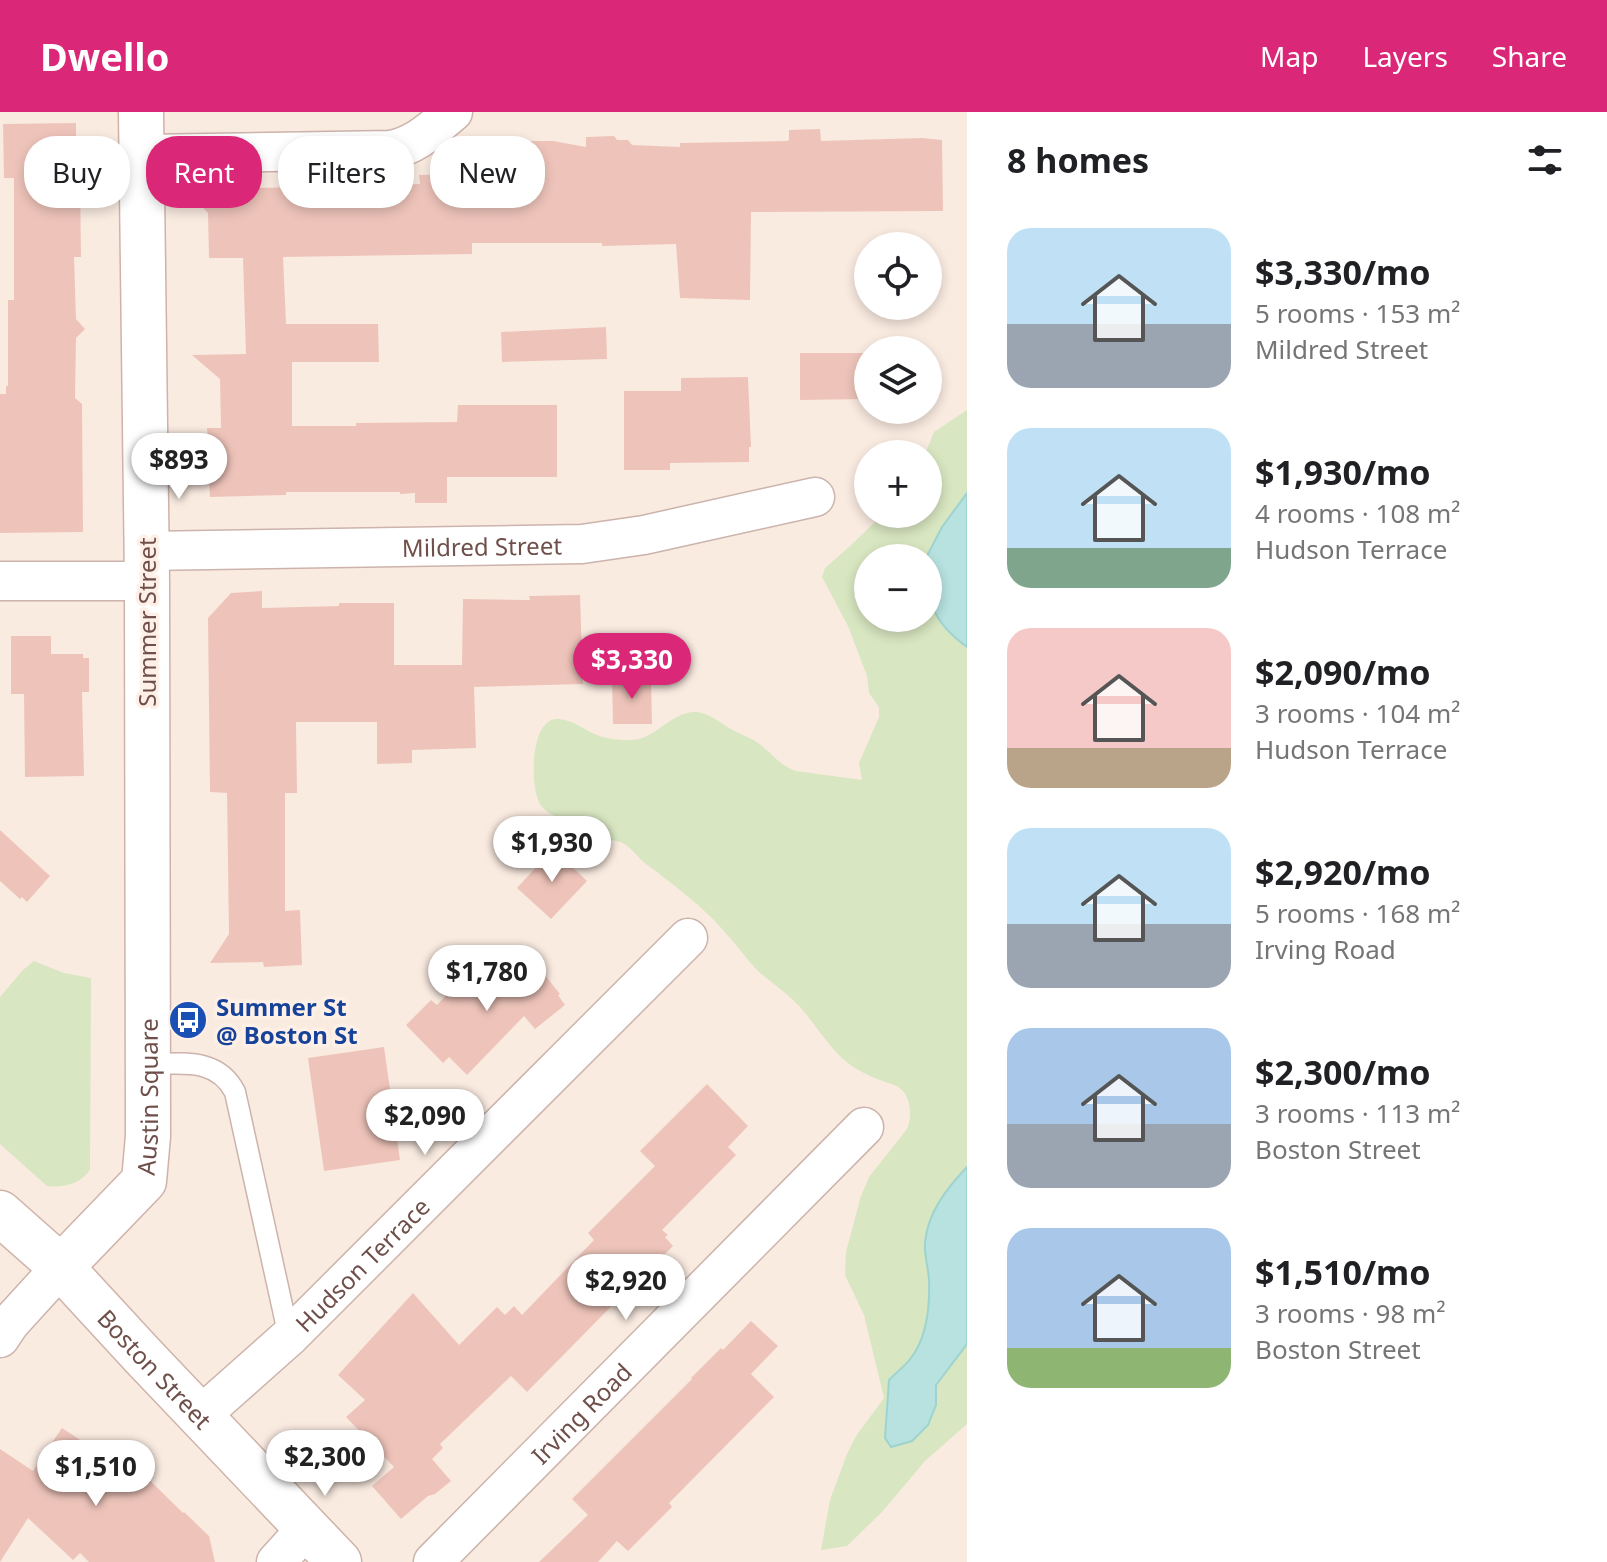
<!DOCTYPE html>
<html lang="en">
<head>
<meta charset="utf-8">
<style>
  body { margin:0; font-family:"Noto Sans",sans-serif; background:#f6f6f6; color:#202124; height:100vh; display:flex; flex-direction:column; font-size:30px; white-space:nowrap }
  * { box-sizing:border-box; margin:0 }
  p { font-size:26px; color:#757577 }
  .icon { flex:none; width:44px; height:44px; fill:none; stroke:currentColor; stroke-width:2; stroke-linecap:round; stroke-linejoin:round }
  .map { position:relative; flex:1; overflow:hidden }
  .panel { display:flex; flex-direction:column; background:#fff; width:640px }
  .panel>* { flex:none }
  .banner { position:absolute; left:24px; top:24px; width:760px; height:72px; display:flex; gap:16px }
  .buttons { position:absolute; left:854px; top:120px; display:grid; gap:16px }
  .buttons a { display:grid; place-items:center; width:88px; height:88px; border-radius:50%; background:#fff; box-shadow:0 4px 12px #0003; font-size:40px }
  .price { position:absolute; translate:-50% -68px; padding:0 18px; border-radius:28px; background:#fff; color:#222; font-size:26px; line-height:52px; filter:drop-shadow(0 2px 4px #0008) }
  .price::after { content:''; position:absolute; left:50%; top:48px; width:24px; height:18px; margin-left:-12px; background:inherit; clip-path:polygon(0 0,100% 0,50% 100%) }
  .price.on { background:#db2777; color:#fff }
  ul { padding:0; list-style:none }
  li { display:flex; align-items:center; gap:24px; height:200px; padding:0 40px }
  li span { display:grid; place-items:center; flex:none; width:224px; height:160px; border-radius:24px; color:#555 }
  li>.icon { margin-inline-start:auto }
  span .icon { width:96px; height:96px; fill:#fffc; stroke-width:1 }
  li b { font-size:34px }
  h2 { display:flex; justify-content:space-between; align-items:center; height:96px; padding:0 40px; font-size:34px }
  .pill { padding:0 28px; border-radius:32px; background:#fff; box-shadow:0 4px 12px #0003; font-size:28px; line-height:72px }
  .pill.on { background:#db2777; color:#fff }
  header { display:flex; align-items:center; gap:48px; box-sizing:border-box; height:112px; padding:0 40px; background:#db2777; color:#fff }
  header strong { font-size:38px }
  nav { display:flex; gap:44px; margin-inline-start:auto; font-size:28px }
  main { display:flex; flex:1; min-height:0 }
  .map>svg:first-child { display:block }
  .green { fill:#d8e6c1; fill-rule:evenodd }
  .water { fill:#b7e2df; stroke:#9ed3d0; stroke-width:2 }
  .building { fill:#eec4ba }
  .lines { fill:none; stroke-linecap:round; stroke-linejoin:round }
  .service-casing { stroke:#ccb3ab; stroke-width:23 }
  .minor-casing { stroke:#ccb3ab; stroke-width:41 }
  .secondary-casing { stroke:#cfb2a9; stroke-width:47 }
  .service { stroke:#fff; stroke-width:20 }
  .minor { stroke:#fff; stroke-width:38 }
  .secondary { stroke:#fff; stroke-width:44 }
  .labels { text-anchor:middle; dominant-baseline:central; stroke-width:7; stroke-linejoin:round; paint-order:stroke }
  .street-label { font-size:24px; fill:#6f4f4a; stroke:#fef0e6 }
  .transit-label { font-size:24px; font-weight:bold; fill:#164399; stroke:#fef0e6; text-anchor:start }
</style>
</head>
<body>
<header>
<strong>Dwello</strong>
<nav><a>Map</a><a>Layers</a><a>Share</a></nav>
</header>
<main>
<div class="map">
<svg width="967" height="1450" viewBox="0 0 967 1450">
  <rect width="100%" height="100%" fill="#faebe1"/>
  <g class="green">
    <path d="M967,298V1312L925,1349L882,1400L847,1434L821,1438L830,1388L847,1342L856,1324L884,1286L864,1203L845,1163L846,1140L861,1084L869,1065L907,1017C912,1006 911,987 902,978C896,972 887,971 880,968C866,963 849,954 839,943C823,927 812,907 796,891C784,878 768,869 755,856C744,844 735,831 724,819C702,794 673,772 646,752C638,746 633,737 624,732C619,728 612,729 607,727C601,724 597,720 592,717C576,710 554,708 542,695C529,681 529,605 558,607C576,608 587,621 603,625C612,628 630,629 639,627C661,621 680,592 705,602C714,605 722,612 731,617C741,623 753,626 762,634C774,644 781,654 796,659L862,668L859,651L879,605V595L869,581L867,564L848,514L822,465L825,456L849,435L883,402H928V342H925L934,320ZM868,446H928V506H868Z"/>
    <path d="M34,849L64,861L91,866L90,1058C80,1072 64,1076 47,1074L0,1032V885L23,858Z"/>
  </g>
  <g class="water">
    <path d="M967,381V535C930,508 928,490 928,446H926L942,415Z"/>
    <path d="M967,1055V1232L936,1273V1293L928,1313L912,1329L891,1335L885,1326L889,1268C896,1261 905,1254 911,1246C927,1225 930,1193 929,1167C928,1155 924,1142 925,1130C928,1100 947,1076 967,1055Z"/>
  </g>
  <g class="building">
    <polygon points="76,11 76,30 86,30 86,63 80,63 81,145 74,145 76,207 85,217 76,226 75,286 82,292 83,420 0,421 0,282 6,282 6,274 8,274 8,188 14,188 14,66 4,66 3,12"/>
    <polygon points="820,17 821,29 921,26 942,28 943,99 751,100 750,188 680,186 676,132 602,134 602,131 472,131 472,142 283,145 286,212 378,212 379,250 292,250 292,314 356,314 356,311 457,310 458,293 557,293 557,365 447,365 447,391 415,391 415,381 400,382 400,380 286,380 286,383 210,385 209,366 206,360 205,341 209,336 207,316 221,316 220,267 192,243 246,242 243,146 209,146 208,101 185,77 310,75 310,69 350,68 354,74 420,72 419,63 508,61 508,41 512,41 512,29 553,29 586,35 586,25 614,24 617,28 628,28 632,33 680,35 680,31 787,29 789,28 789,18"/>
    <polygon points="606,215 607,247 502,250 501,220"/>
    <polygon points="800,241 868,241 868,287 800,288"/>
    <polygon points="748,265 751,335 749,335 749,350 670,351 670,358 624,358 624,279 681,279 681,266"/>
    <polygon points="262,479 262,496 339,494 339,491 394,491 394,553 462,553 463,487 530,488 529,484 580,483 583,572 474,575 476,636 412,638 412,651 377,652 377,610 296,610 297,681 285,681 285,799 300,798 302,853 264,855 263,850 210,851 229,822 227,681 210,680 208,506 231,481"/>
    <polygon points="11,524 51,524 51,542 83,542 83,546 89,546 89,580 82,580 84,664 25,665 24,582 11,582"/>
    <polygon points="612,566 651,566 652,612 613,612"/>
    <polygon points="0,718 50,764 27,790 22,785 20,787 0,769"/>
    <polygon points="553,737 587,769 551,807 517,776"/>
    <polygon points="524,837 560,882 558,883 565,893 535,917 524,904 467,963 449,945 443,951 406,913 431,888 437,893 453,876 462,885"/>
    <polygon points="384,935 400,1048 324,1059 308,946"/>
    <polygon points="707,972 748,1014 728,1035 736,1043 662,1118 668,1123 665,1125 673,1134 645,1162 644,1161 527,1280 511,1264 440,1332 443,1336 432,1347 451,1369 435,1382 428,1384 401,1407 372,1374 394,1355 346,1305 365,1288 338,1263 413,1181 459,1233 497,1195 505,1203 514,1194 522,1203 594,1128 588,1121 655,1054 640,1039"/>
    <polygon points="751,1209 778,1234 751,1262 774,1285 669,1391 672,1395 628,1439 617,1429 598,1450 539,1450 588,1403 572,1387 692,1267 691,1266 721,1236 723,1238"/>
    <polygon points="62,1316 109,1347 118,1337 183,1401 184,1400 209,1424 215,1450 89,1450 80,1441 73,1448 28,1406 0,1450 0,1337 33,1359"/>
  </g>
  <g class="lines">
    <g class="service-casing">
      <path id="service" d="M149,952C182,952 217,945 235,980L289,1225"/>
    </g>
    <g class="minor-casing">
      <g id="minor">
        <path d="M142,42L391,38C417,33 433,16 453,0"/>
        <path id="s1" d="M146,439L582,432L644,423L815,385"/>
        <polyline points="0,469 147,469"/>
        <polyline points="0,1226 10,1211 61,1155"/>
        <path id="s2" d="M200,1304L289,1225L688,826"/>
        <polyline points="276,1450 307,1416"/>
        <path id="s3" d="M433,1450L864,1015"/>
      </g>
    </g>
    <g class="secondary-casing">
      <g id="secondary">
        <path id="s4" d="M0,1101L61,1155L143,1244L339,1450"/>
        <path id="s5" d="M61,1155L144,1069L148,1024L147,469L141,0"/>
      </g>
    </g>
    <use href="#service" class="service"/>
    <use href="#minor" class="minor"/>
    <use href="#secondary" class="secondary"/>
  </g>
  <defs>
    <g id="bus-disc" transform="scale(2)"><circle r="9.5" fill="#1a4fb4" stroke="#fef0e6"/><path d="M-5-6H5V4H4V6H2V4H-2V6H-4V4H-5ZM-3.5-4V0h7V-4ZM-3.5 1.2v1.5H-2V1.2ZM2 1.2v1.5H3.5V1.2Z" fill="#fff"/></g>
  </defs>
  <g fill-rule="evenodd">
    <use href="#bus-disc" x="188" y="908"/>
  </g>
  <g class="labels">
    <g class="street-label">
      <text stroke="none"><textPath href="#s1" startOffset="336">Mildred Street</textPath></text>
      <text transform="translate(146 510) rotate(-90)">Summer Street</text>
      <text stroke="none"><textPath href="#s5" startOffset="204">Austin Square</textPath></text>
      <text stroke="none"><textPath href="#s2" startOffset="222">Hudson Terrace</textPath></text>
      <text stroke="none"><textPath href="#s4" startOffset="220">Boston Street</textPath></text>
      <text stroke="none"><textPath href="#s3" startOffset="210">Irving Road</textPath></text>
    </g>
    <g class="transit-label">
      <text x="216" y="894">Summer St<tspan x="216" dy="28">@ Boston St</tspan></text>
    </g>
  </g>
</svg>
<div class="buttons">
<a><svg class="icon" aria-label="locate" viewBox="0 0 24 24"><circle cx="12" cy="12" r="6"/><path d="M12 2v4M12 18v4M2 12h4M18 12h4"/></svg></a>
<a><svg class="icon" aria-label="layers" viewBox="0 0 24 24"><path d="M12 4l9 5-9 5-9-5zM3 14l9 5 9-5"/></svg></a>
<a>+</a>
<a>−</a>
</div>
<b class="price" style="left:179px;top:389px">$893</b>
<b class="price on" style="left:632px;top:589px">$3,330</b>
<b class="price" style="left:552px;top:772px">$1,930</b>
<b class="price" style="left:487px;top:901px">$1,780</b>
<b class="price" style="left:425px;top:1045px">$2,090</b>
<b class="price" style="left:626px;top:1210px">$2,920</b>
<b class="price" style="left:325px;top:1386px">$2,300</b>
<b class="price" style="left:96px;top:1396px">$1,510</b>
<div class="banner">
<a class="pill">Buy</a>
<a class="pill on">Rent</a>
<a class="pill">Filters</a>
<a class="pill">New</a>
</div>
</div>
<section class="panel">
<h2>8 homes<svg class="icon" aria-label="filters" viewBox="0 0 24 24"><path d="M4 7h16M4 17h16"/><circle cx="9" cy="7" r="2"/><circle cx="15" cy="17" r="2"/></svg></h2>
<ul>
<li><span style="background:linear-gradient(#bfe0f5 60%,#9aa5b1 0)"><svg class="icon" aria-label="home" viewBox="0 0 24 24"><path d="M3 11l9-7 9 7M6 9v11h12V9"/></svg></span><div><b>$3,330/mo</b><p>5 rooms · 153 m²</p><p>Mildred Street</p></div></li>
<li><span style="background:linear-gradient(#bfe0f5 75%,#7fa58c 0)"><svg class="icon" aria-label="home" viewBox="0 0 24 24"><path d="M3 11l9-7 9 7M6 9v11h12V9"/></svg></span><div><b>$1,930/mo</b><p>4 rooms · 108 m²</p><p>Hudson Terrace</p></div></li>
<li><span style="background:linear-gradient(#f6c9c9 75%,#b9a48a 0)"><svg class="icon" aria-label="home" viewBox="0 0 24 24"><path d="M3 11l9-7 9 7M6 9v11h12V9"/></svg></span><div><b>$2,090/mo</b><p>3 rooms · 104 m²</p><p>Hudson Terrace</p></div></li>
<li><span style="background:linear-gradient(#bfe0f5 60%,#9aa5b1 0)"><svg class="icon" aria-label="home" viewBox="0 0 24 24"><path d="M3 11l9-7 9 7M6 9v11h12V9"/></svg></span><div><b>$2,920/mo</b><p>5 rooms · 168 m²</p><p>Irving Road</p></div></li>
<li><span style="background:linear-gradient(#a9c7e8 60%,#9aa5b1 0)"><svg class="icon" aria-label="home" viewBox="0 0 24 24"><path d="M3 11l9-7 9 7M6 9v11h12V9"/></svg></span><div><b>$2,300/mo</b><p>3 rooms · 113 m²</p><p>Boston Street</p></div></li>
<li><span style="background:linear-gradient(#a9c7e8 75%,#8fb573 0)"><svg class="icon" aria-label="home" viewBox="0 0 24 24"><path d="M3 11l9-7 9 7M6 9v11h12V9"/></svg></span><div><b>$1,510/mo</b><p>3 rooms · 98 m²</p><p>Boston Street</p></div></li>
</ul>
</section>
</main>
</body>
</html>
